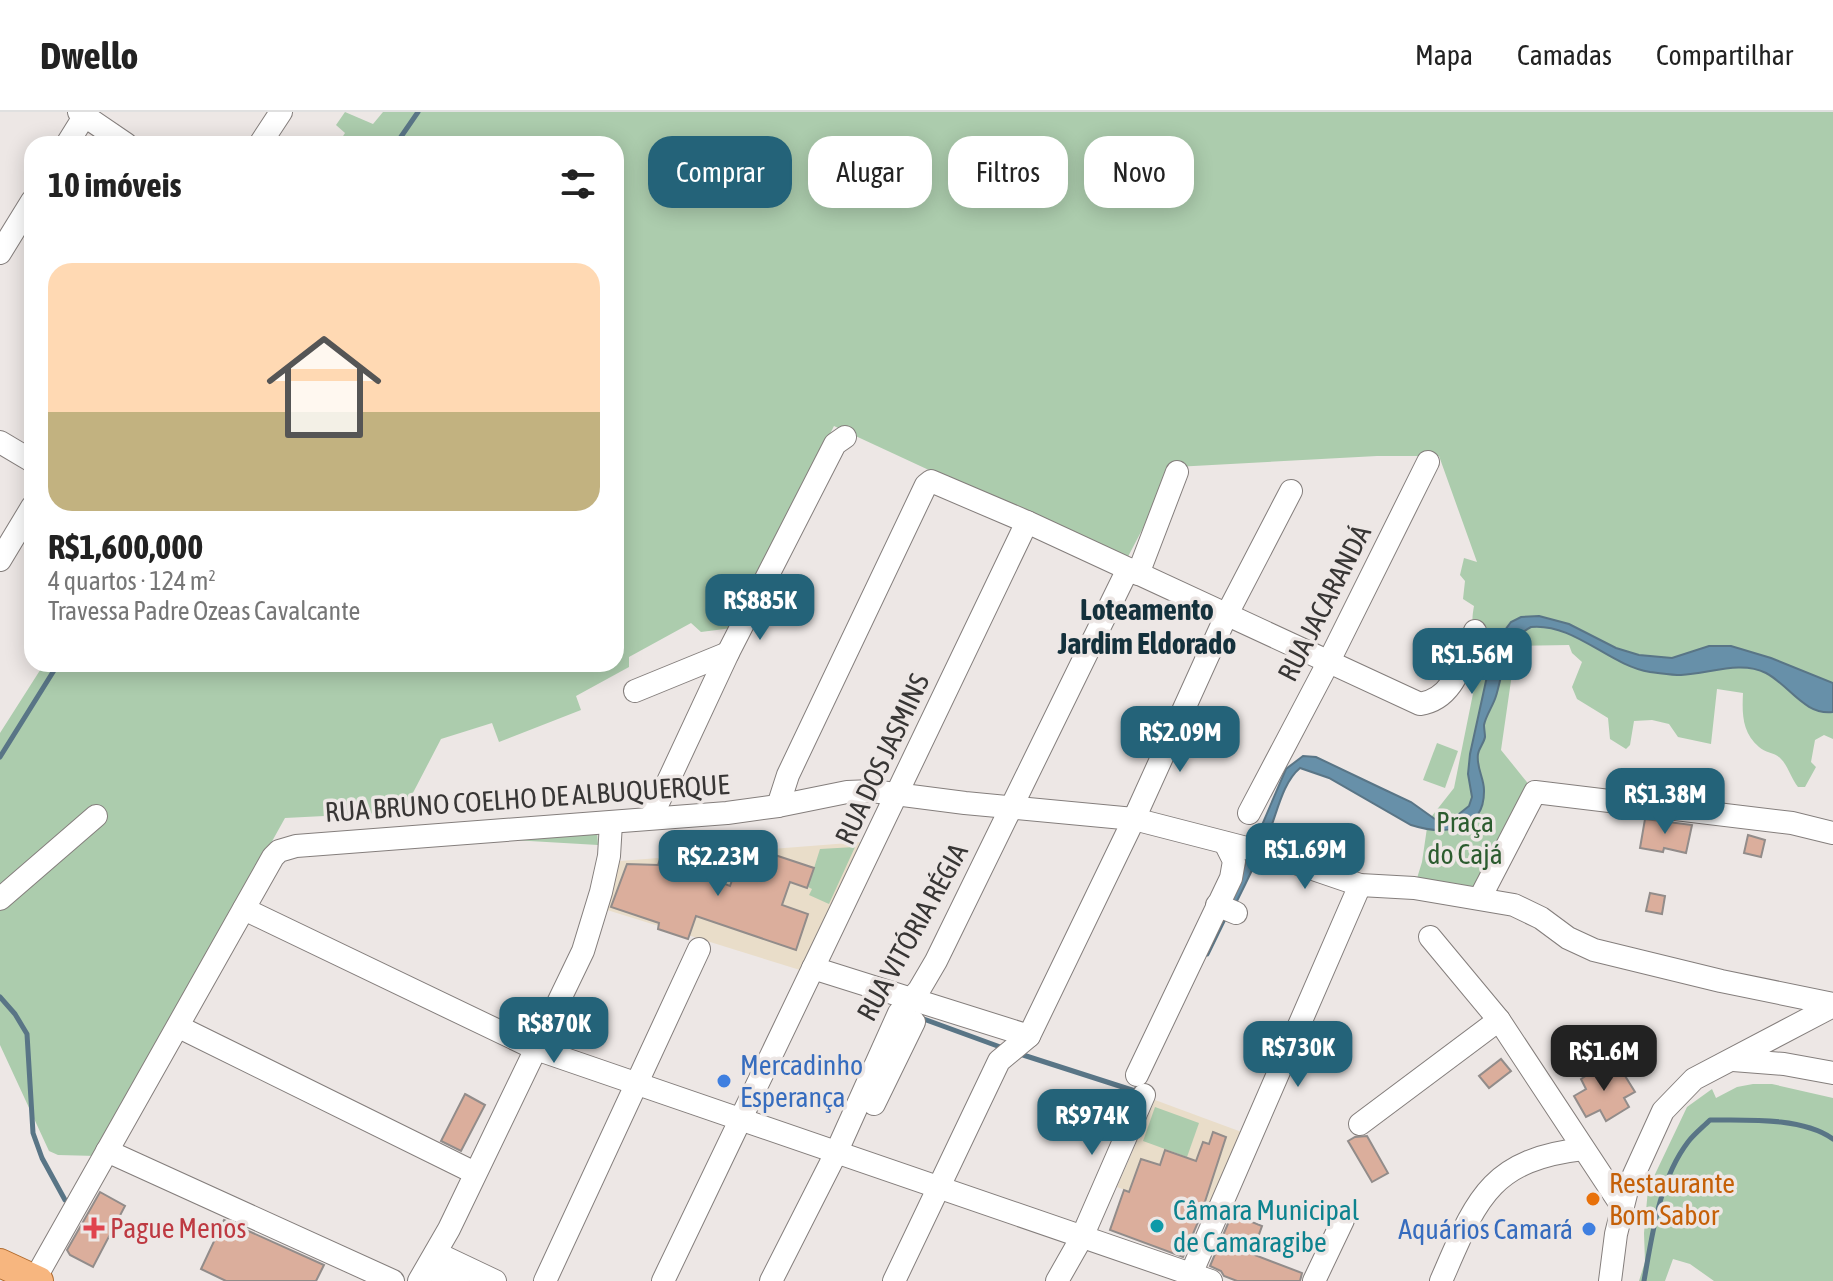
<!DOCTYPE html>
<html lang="pt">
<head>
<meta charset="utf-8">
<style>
  body { margin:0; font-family:"Asap Condensed",sans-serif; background:#f6f6f6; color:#222; height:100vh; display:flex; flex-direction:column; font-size:30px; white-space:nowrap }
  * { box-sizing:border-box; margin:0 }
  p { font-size:26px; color:#767676 }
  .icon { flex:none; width:44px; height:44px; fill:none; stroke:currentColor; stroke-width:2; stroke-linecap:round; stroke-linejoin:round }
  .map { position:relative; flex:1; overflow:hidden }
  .drawer { position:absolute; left:24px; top:24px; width:600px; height:536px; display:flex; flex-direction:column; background:#fff; border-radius:24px; box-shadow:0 4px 20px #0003 }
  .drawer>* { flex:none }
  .guide { position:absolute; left:648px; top:24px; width:760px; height:72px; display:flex; gap:16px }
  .price { position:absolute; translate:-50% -68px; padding:0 18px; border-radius:16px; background:#246379; color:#fff; font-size:26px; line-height:52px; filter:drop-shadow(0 2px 4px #0008) }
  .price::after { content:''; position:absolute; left:50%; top:48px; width:24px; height:18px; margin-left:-12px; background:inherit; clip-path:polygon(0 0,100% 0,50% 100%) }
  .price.on { background:#222; color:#fff }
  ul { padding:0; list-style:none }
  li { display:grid; align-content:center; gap:16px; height:424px; padding:0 24px }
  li+li { border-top:2px solid #e0e0e0 }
  li span { display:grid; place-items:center; height:248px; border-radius:24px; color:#555 }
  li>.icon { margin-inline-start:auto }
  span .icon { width:144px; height:144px; fill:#fffc; stroke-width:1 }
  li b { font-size:34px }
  h2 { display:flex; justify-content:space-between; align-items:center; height:96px; padding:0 24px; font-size:34px }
  .chip { padding:0 28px; border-radius:24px; background:#fff; box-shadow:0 4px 20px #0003; font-size:28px; line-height:72px }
  .chip.on { background:#246379; color:#fff }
  header { display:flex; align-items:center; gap:48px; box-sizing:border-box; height:112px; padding:0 40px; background:#fff; border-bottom:2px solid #e0e0e0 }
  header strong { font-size:38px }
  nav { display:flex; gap:44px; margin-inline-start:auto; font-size:28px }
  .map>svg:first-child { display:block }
  .education { fill:#e9ddc9 }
  .green { fill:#acccad }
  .water { fill:#6790a9; stroke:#597586; stroke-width:2 }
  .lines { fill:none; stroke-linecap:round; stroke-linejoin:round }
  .stream { stroke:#597586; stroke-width:5 }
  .building { fill:#dbae9c; stroke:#928c8a; stroke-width:2 }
  .minor-casing { stroke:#847e7c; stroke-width:24 }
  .major-casing { stroke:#b06a2d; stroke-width:30 }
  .minor { stroke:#fff; stroke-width:22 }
  .major { stroke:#f7b67f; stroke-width:28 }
  .shop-dot { fill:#3f7fe0; stroke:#ede7e5; stroke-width:3 }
  .food-dot { fill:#e8710a; stroke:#ede7e5; stroke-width:3 }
  .culture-dot { fill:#0f9aa8; stroke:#ede7e5; stroke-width:3 }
  .health-dot { fill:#e0444e; stroke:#ede7e5; stroke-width:3 }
  .labels { text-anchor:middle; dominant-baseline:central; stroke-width:7; stroke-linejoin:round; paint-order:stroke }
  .street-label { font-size:28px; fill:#383635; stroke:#ede7e5 }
  .park-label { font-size:28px; fill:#2c5c2f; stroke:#ede7e5 }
  .shop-label { font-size:28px; fill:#366cbe; stroke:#ede7e5; text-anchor:start }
  .food-label { font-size:28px; fill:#c56008; stroke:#ede7e5; text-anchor:start }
  .culture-label { font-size:28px; fill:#0d838f; stroke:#ede7e5; text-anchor:start }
  .health-label { font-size:28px; fill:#be3a42; stroke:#ede7e5; text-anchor:start }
  .neighbourhood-label { font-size:30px; font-weight:bold; fill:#14313c; stroke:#ede7e5 }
</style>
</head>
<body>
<header>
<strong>Dwello</strong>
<nav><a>Mapa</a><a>Camadas</a><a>Compartilhar</a></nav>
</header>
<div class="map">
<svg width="1833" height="1169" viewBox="0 0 1833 1169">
  <rect width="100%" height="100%" fill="#ede7e5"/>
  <g class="education">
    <polygon points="862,730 800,858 604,797 620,749"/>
    <polygon points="1155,988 1247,1022 1204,1109 1117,1075"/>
  </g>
  <g class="green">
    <path d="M345,0L373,12L383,0H1833V627L1824,623L1815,628L1811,650L1816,655L1805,675H1798C1791,666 1788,654 1781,647C1775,640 1765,641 1759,635C1742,620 1742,602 1743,581L1717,577L1711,632L1678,625L1669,612L1652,608L1634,609L1630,633L1626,637L1610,627L1608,606L1577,587L1572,575L1582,550L1572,541L1569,533L1516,534L1501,638L1535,680L1480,786L1414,776L1422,750L1428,709L1454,676L1482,537L1487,525C1471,517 1471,512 1474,494L1463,487L1465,469L1460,463L1464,446L1477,450L1439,344H1377L1175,355L1121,458L931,359L834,314L732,516L701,520L691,511L629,545V555L576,584L581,598L499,630L492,611L441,627L403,700L285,706L97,1044L58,1043L49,1039L0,933V621L44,552H616V32H338L345,21L336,13Z"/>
    <polygon points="1437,631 1458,639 1445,676 1423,668"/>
    <polygon points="597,720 598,733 495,727"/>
    <polygon points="855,735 829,792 809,783 812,777 808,775 820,737"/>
    <polygon points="1753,972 1772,972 1833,986 1833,1169 1714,1169 1690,1152 1673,1147 1665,1169 1639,1169 1645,1150 1644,1121 1648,1077 1687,995 1712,977 1716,986 1737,975"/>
    <polygon points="1155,995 1199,1011 1187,1045 1143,1029"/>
  </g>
  <path class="water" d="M1539,504L1569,512L1616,536L1639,543L1672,546L1709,534H1731L1771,546L1833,571V600C1805,604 1789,573 1766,561C1740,548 1709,562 1681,563C1671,563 1660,561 1650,560C1608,553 1575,511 1531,515C1505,528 1503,561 1496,584C1493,594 1486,603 1484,613C1484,617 1485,621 1485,625C1484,631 1479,636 1478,642C1476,655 1484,666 1484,678C1485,721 1442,723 1411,713L1329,666L1300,656C1282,671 1277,702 1268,723C1258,746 1247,769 1236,791L1229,790L1286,657L1303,644L1316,645L1383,677L1411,690L1439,710H1449L1469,694L1472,685L1468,662L1470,642L1491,546L1499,526L1511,510L1521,505Z"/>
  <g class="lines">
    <g class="stream">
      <polyline points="396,32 418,0"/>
      <polyline points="0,645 58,552"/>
      <polyline points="1207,842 1225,805"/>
      <polyline points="0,885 15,902 27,922 33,1021 42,1046 65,1088"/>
      <polyline points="918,905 1003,936"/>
      <polyline points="1020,942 1135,979 1138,975"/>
      <path d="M1644,1169C1652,1124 1659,1068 1688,1030C1694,1022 1703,1015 1710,1008C1746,1008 1803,1005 1833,1027"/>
    </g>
  </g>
  <g class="building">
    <polygon points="1645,707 1692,713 1686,741 1664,736 1663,740 1640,736"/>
    <polygon points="1748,723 1765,728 1761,745 1744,741"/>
    <polygon points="741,743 770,754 775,743 814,756 807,776 790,770 782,793 808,802 796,838 696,804 688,827 658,817 659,811 611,795 627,752 658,753 660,747 730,774"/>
    <polygon points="1650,781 1665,784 1662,802 1646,799"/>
    <polygon points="1501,947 1511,959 1489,976 1479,964"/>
    <polygon points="1603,953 1611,965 1622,959 1635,980 1624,986 1629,995 1606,1009 1600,998 1586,1005 1574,984 1586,977 1581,967"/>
    <polygon points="465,982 485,993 461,1039 441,1029"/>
    <polygon points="1213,1020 1226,1025 1199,1108 1183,1145 1110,1118 1124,1078 1129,1080 1141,1047 1160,1053 1165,1038 1196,1049 1203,1030 1209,1032"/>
    <polygon points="1367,1024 1388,1061 1372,1070 1348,1029 1355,1025"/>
    <polygon points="100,1080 125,1094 93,1155 70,1143 67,1138"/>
    <polygon points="1232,1102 1262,1114 1252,1142 1302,1161 1300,1169 1237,1169 1224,1164 1221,1159 1210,1154"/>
    <polygon points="224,1108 324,1153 316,1169 226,1169 201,1157"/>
  </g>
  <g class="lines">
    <g class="minor-casing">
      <g id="minor">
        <polyline points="79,0 126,32"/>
        <polyline points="67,32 87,0"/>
        <polyline points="260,32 281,0"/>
        <polyline points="0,141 32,89"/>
        <polyline points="0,330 32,349"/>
        <polyline points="0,448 32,395"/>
        <polyline points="1138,462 1177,360"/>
        <polyline points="635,579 728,541"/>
        <path d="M778,694L788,663L926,373L931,369L1027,410L1420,592C1455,587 1462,548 1475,519"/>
        <polyline points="1249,701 1328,551 1428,350"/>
        <polyline points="651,706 728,541 835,332 845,325"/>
        <polyline points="1480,786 1535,680 1792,711 1833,721"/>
        <polyline points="0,787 96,704"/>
        <polyline points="1217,793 1236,801"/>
        <polyline points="244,797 536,937 1211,1169"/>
        <polyline points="1430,825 1499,908 1623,1096"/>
        <polyline points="813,856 1029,924"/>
        <polyline points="179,915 475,1061"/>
        <polyline points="1733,948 1784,952 1833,961"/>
        <polyline points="1137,963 1231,766 1234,749 1225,731"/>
        <polyline points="874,992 914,910"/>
        <polyline points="1360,1012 1499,908"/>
        <polyline points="107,1039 393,1169"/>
        <polyline points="436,1141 495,1169"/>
        <polyline points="428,1155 458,1169"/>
        <polyline points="35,1167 273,745 279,739 296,734 727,701 778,694 847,680 872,679 965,691 1134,707 1266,741 1360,773 1414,776 1514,793 1541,806 1568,826 1594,838 1721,869 1833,892"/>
        <polyline points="419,1169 449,1117 583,839 601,780 609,744 611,711"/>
        <polyline points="545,1169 699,837"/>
        <polyline points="663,1169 1027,410"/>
        <polyline points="771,1169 836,1041 899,901 919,878 936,849 1128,457"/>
        <polyline points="894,1169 999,949 1029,924 1134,707 1226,504 1291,379"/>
        <polyline points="1057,1169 1082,1125 1144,983"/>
        <polyline points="1188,1169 1360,773"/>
        <polyline points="1314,1169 1343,1108"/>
        <path d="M1441,1169C1476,1089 1488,1048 1583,1037"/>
        <polyline points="1610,1169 1616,1122 1627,1078 1663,999 1694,967 1833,894"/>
      </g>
    </g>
    <g class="major-casing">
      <polyline id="major" points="0,1151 39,1169"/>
    </g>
    <use href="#minor" class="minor"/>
    <use href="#major" class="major"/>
  </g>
  <g class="shop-dot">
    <circle cx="724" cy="969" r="8"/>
    <circle cx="1589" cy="1117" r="8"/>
  </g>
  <circle class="food-dot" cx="1593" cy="1087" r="8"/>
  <circle class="culture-dot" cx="1157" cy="1114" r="8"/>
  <path class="health-dot" d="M90 1104h8v8h8v8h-8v8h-8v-8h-8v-8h8z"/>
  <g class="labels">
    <g class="street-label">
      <text transform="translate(1324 491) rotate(-63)">RUA JACARANDÁ</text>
      <text transform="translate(882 647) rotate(-65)">RUA DOS JASMINS</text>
      <text transform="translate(527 686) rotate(-4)">RUA BRUNO COELHO DE ALBUQUERQUE</text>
      <text transform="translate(912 820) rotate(-61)">RUA VITÓRIA RÉGIA</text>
    </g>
    <g class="park-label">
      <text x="1465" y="710">Praça<tspan x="1465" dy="32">do Cajá</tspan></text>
    </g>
    <g class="shop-label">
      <text x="740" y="953">Mercadinho<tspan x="740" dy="32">Esperança</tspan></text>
      <text x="1573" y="1117" text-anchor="end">Aquários Camará</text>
    </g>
    <g class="food-label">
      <text x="1609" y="1071">Restaurante<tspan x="1609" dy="32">Bom Sabor</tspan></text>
    </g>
    <g class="culture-label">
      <text x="1173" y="1098">Câmara Municipal<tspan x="1173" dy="32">de Camaragibe</tspan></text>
    </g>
    <g class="health-label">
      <text x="110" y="1116">Pague Menos</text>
    </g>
    <g class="neighbourhood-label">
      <text x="1147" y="497">Loteamento<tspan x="1147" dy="34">Jardim Eldorado</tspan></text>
    </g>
  </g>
</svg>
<b class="price" style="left:760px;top:530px">R$885K</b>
<b class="price" style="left:1472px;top:584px">R$1.56M</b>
<b class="price" style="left:1180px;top:662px">R$2.09M</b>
<b class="price" style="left:1665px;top:724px">R$1.38M</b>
<b class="price" style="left:1305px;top:779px">R$1.69M</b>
<b class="price" style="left:718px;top:786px">R$2.23M</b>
<b class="price" style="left:554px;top:953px">R$870K</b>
<b class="price" style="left:1298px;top:977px">R$730K</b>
<b class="price on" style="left:1604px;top:981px">R$1.6M</b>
<b class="price" style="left:1092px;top:1045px">R$974K</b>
<div class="guide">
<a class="chip on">Comprar</a>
<a class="chip">Alugar</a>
<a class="chip">Filtros</a>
<a class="chip">Novo</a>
</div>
<section class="drawer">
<h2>10 imóveis<svg class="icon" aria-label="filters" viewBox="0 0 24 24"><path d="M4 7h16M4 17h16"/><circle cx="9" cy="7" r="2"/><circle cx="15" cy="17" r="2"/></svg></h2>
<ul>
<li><span style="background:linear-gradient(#ffd9b3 60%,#c2b280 0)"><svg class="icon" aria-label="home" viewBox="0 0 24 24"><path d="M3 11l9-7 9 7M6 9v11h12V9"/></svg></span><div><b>R$1,600,000</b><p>4 quartos · 124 m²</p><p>Travessa Padre Ozeas Cavalcante</p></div></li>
</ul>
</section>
</div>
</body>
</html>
